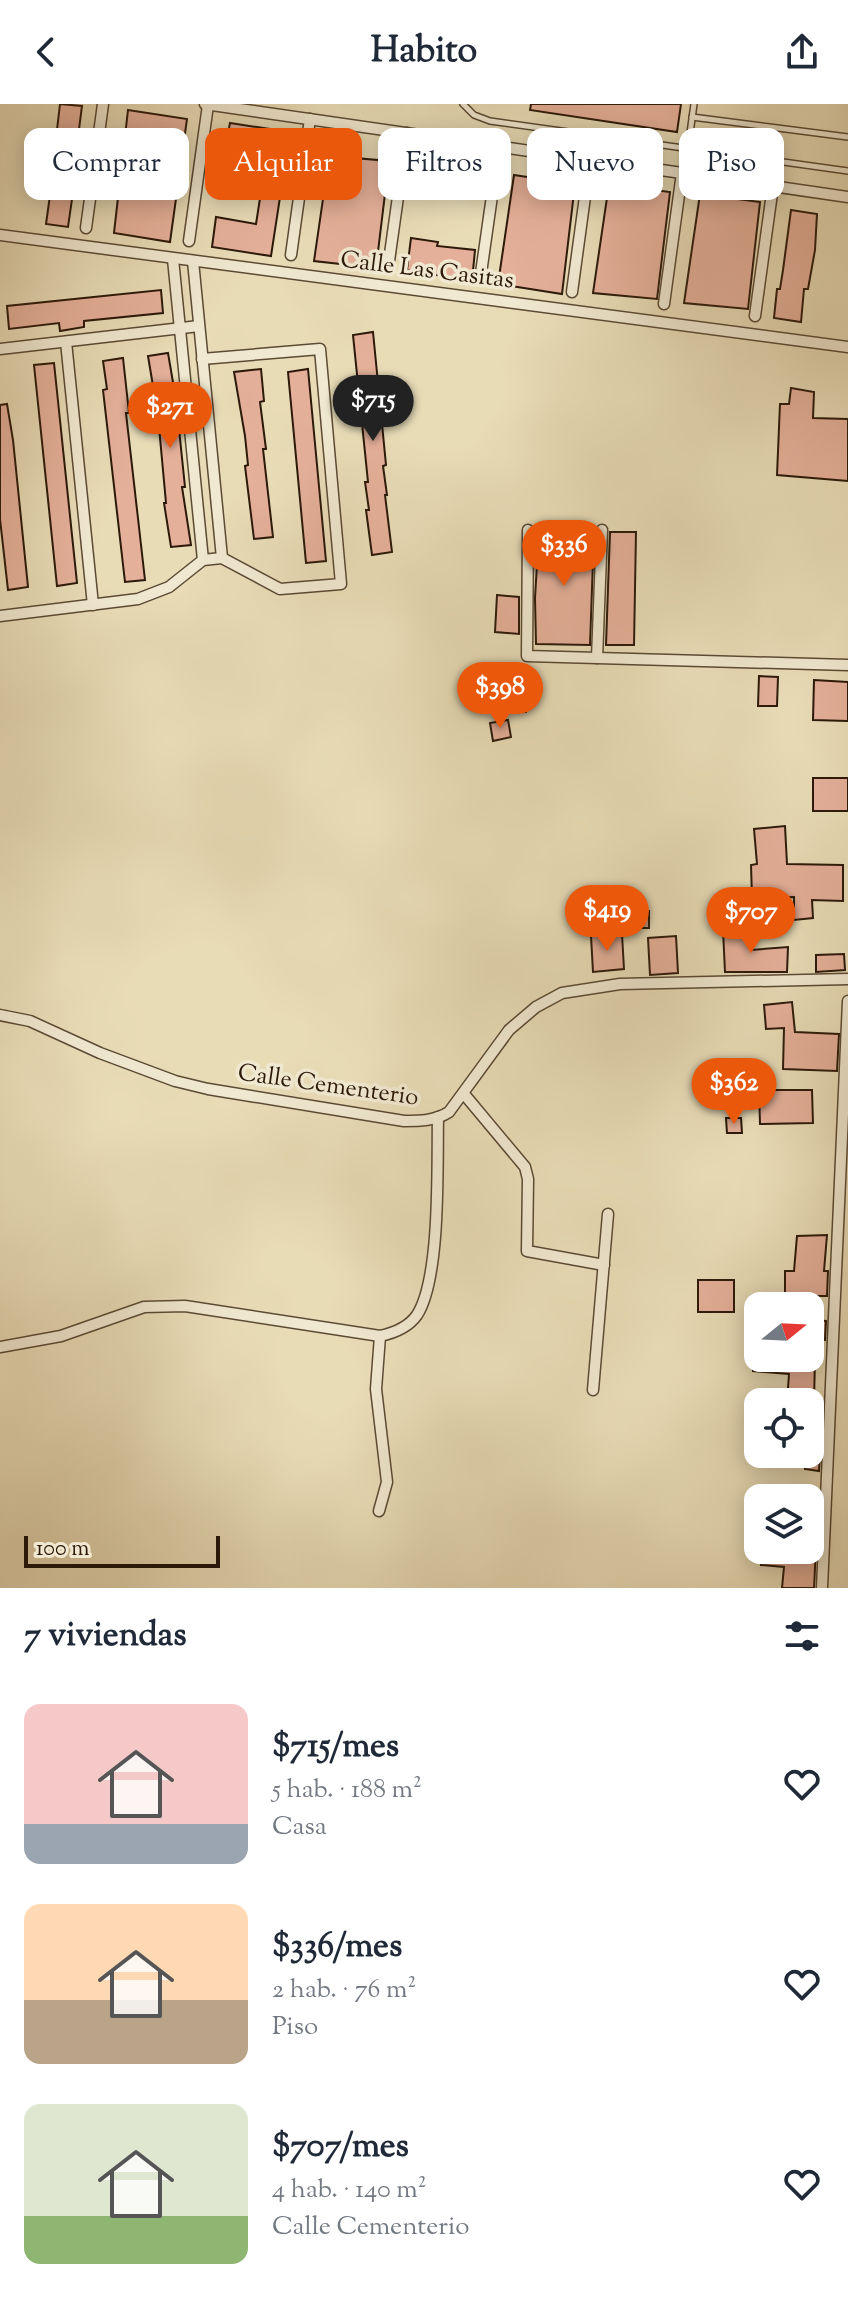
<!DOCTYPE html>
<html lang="es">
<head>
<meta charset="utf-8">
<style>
  body { margin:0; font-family:"Sorts Mill Goudy",serif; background:#f2f2f3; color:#1f2937; height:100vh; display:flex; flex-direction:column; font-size:30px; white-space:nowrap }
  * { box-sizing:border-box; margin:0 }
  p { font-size:26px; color:#747a83 }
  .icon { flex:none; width:44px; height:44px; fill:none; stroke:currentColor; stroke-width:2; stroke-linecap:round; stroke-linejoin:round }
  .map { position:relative; height:1484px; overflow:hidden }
  .sheet { display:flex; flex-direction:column; background:#fff; flex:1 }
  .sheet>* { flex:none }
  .banner { position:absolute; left:24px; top:24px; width:800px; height:72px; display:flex; gap:16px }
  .needle { width:52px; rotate:72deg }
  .fabs { position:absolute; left:744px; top:1188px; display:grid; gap:16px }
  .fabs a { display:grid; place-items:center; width:80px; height:80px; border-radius:16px; background:#fff; box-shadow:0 4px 20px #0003; font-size:40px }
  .scale { position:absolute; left:24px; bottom:20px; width:196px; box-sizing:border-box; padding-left:8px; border:4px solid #2c1909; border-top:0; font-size:22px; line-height:28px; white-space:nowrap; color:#2c1909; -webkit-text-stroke:6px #f0e8d0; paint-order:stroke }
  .price { position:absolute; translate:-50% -68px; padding:0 18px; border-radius:28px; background:#ea580c; color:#fff; font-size:26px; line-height:52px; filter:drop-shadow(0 2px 4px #0008) }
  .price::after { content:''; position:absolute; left:50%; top:48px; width:24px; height:18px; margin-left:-12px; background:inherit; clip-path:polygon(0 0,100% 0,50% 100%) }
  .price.selected { background:#222; color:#fff }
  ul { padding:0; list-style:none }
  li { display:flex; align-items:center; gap:24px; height:200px; padding:0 24px }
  li span { display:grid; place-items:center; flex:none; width:224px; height:160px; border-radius:16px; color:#555 }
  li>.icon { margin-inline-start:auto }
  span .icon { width:96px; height:96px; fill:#fffc; stroke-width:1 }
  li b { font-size:34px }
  h2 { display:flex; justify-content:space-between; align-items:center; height:96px; padding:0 24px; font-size:34px }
  .pill { padding:0 28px; border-radius:16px; background:#fff; box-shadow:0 4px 20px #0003; font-size:28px; line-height:72px }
  .pill.selected { background:#ea580c; color:#fff }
  header { display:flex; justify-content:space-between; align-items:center; height:104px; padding:0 24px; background:#fff; font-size:36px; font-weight:700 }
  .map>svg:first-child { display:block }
  .building { fill:#e5b09a; stroke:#2c1909; stroke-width:2 }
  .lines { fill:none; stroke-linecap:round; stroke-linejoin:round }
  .lane-casing { stroke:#5b4a34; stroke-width:8 }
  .street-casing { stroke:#5b4a34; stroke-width:13 }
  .lane { stroke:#f0e8d0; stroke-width:5 }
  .street { stroke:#f0e8d0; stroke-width:10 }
  .labels { text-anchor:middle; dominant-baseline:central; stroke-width:7; stroke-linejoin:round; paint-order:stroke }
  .street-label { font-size:24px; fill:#2c1909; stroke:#f0e8d0 }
</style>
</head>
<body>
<header><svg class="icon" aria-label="back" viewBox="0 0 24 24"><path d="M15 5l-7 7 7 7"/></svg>Habito<svg class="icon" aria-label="share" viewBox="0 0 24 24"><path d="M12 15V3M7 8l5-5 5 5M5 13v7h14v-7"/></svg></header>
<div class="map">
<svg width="848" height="1484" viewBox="0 0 848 1484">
  <rect width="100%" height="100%" fill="#e8dcb7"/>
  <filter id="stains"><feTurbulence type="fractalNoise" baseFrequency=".0025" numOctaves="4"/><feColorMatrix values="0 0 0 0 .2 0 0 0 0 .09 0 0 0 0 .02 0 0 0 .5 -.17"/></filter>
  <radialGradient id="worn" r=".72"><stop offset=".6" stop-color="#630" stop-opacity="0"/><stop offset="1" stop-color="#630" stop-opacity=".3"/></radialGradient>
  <g class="building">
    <polygon points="60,0 82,2 78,33 81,33 68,123 46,120 59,27 57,26"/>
    <polygon points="531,0 681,0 677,28 530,6"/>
    <polygon points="128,6 187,15 170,138 114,129"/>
    <polygon points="230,19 290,28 271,152 212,143 216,113 256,120 261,88 218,82"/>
    <polygon points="332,33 357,37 355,54 389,57 376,164 314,157"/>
    <polygon points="514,71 575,80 562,190 498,180"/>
    <polygon points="609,80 670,88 657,195 593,189"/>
    <polygon points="700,90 760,98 748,205 684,199"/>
    <polygon points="791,106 817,110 815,146 808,185 804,185 801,218 774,214 777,185 780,185 783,166"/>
    <polygon points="411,134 438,138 437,142 475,146 472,177 407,166"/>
    <polygon points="161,186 163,209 84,217 84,223 60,227 59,219 9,225 7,202"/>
    <polygon points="373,228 386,361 383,362 387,391 385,391 392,448 372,451 366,406 369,406 365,378 368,378 353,231"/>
    <polygon points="168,249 176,296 185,383 182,383 191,441 171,443 164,399 166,399 158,312 148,252"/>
    <polygon points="123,254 129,309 126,309 145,476 125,478 103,286 107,285 103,257"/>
    <polygon points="54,259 77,479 57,482 34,261"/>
    <polygon points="261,265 264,297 260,298 266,345 263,345 273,433 254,435 245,362 248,361 245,332 234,268"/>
    <polygon points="308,265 326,457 306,459 288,268"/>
    <polygon points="791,284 814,288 813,314 848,315 848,377 777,371 780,300 789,300"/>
    <polygon points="7,300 13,336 28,483 8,486 0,415 0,301"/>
    <polygon points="539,426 594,428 590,541 536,540 535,494"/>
    <polygon points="610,428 636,428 634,541 606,541"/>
    <polygon points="497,491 519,493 519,530 495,528"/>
    <polygon points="503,570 528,571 526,608 501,607"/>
    <polygon points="759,572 778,573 777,602 758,602"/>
    <polygon points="814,576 848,578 848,617 813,616"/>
    <polygon points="508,616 511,633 493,637 490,619"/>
    <rect x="813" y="674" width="35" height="33"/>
    <polygon points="785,722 787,760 843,761 843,797 812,796 813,814 794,816 794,793 752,794 751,761 757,760 754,725"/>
    <rect x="625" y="807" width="24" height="17"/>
    <polygon points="750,825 751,846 788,843 787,868 725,868 723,826"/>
    <polygon points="622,830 624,865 593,868 591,832"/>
    <polygon points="676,832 678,869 650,871 648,834"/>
    <polygon points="844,850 845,866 816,868 816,851"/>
    <polygon points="792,898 795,928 839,930 837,967 783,965 784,924 766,925 764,901"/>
    <polygon points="759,986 812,986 813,1019 760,1020"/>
    <polygon points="726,1014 741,1014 742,1029 727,1029"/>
    <polygon points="827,1131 824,1167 828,1167 827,1192 785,1192 785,1167 794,1167 797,1132"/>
    <rect x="698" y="1176" width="36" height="32"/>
    <polygon points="810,1216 826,1217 825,1236 810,1235"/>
    <polygon points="754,1254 815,1254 814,1298 787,1298 789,1270 753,1267"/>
    <polygon points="776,1350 820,1350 819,1367 805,1365 805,1361 775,1356"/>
    <polygon points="810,1443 816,1443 814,1484 782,1484 784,1463 761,1461 762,1446 810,1446"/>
  </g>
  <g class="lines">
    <g class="lane-casing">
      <g id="lane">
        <polyline points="463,0 474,11 490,17 848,67"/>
        <polyline points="692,13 848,33"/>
        <polyline points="688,44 694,0"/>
      </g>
    </g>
    <g class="street-casing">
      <g id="street">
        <polyline points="205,0 848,93"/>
        <polyline points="86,124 103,0"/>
        <polyline points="0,131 848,243"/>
        <polyline points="189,137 208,1"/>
        <polyline points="291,151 310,15"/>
        <polyline points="173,155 203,456"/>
        <polyline points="193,157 222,454"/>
        <polyline points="388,164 407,29"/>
        <polyline points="480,176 499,43"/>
        <polyline points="572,188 590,56"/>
        <polyline points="664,200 682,69"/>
        <polyline points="755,212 773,82"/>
        <polyline points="66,238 93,501"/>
        <polyline points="0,245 199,222"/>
        <polyline points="528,426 527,552 848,561"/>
        <polyline points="0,512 138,495 169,483 203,456 222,454 280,485 341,480 320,245 202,255"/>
        <polyline points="597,554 602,426"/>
        <path d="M0,911L30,917L100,949L175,977L208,985L404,1017C420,1017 435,1017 449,1008L509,926L536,903L562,889L620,880L848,875"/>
        <polyline points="464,990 525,1063 528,1075 527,1147 604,1161"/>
        <path d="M0,1243L61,1232L144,1203L185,1202L380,1232C394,1229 408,1224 417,1211C441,1174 437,1060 438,1013"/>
        <polyline points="593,1286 608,1110"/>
        <polyline points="379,1407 387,1378 376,1285 380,1232"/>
        <polyline points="822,1484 848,897"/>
      </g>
    </g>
    <use href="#lane" class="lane"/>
    <use href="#street" class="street"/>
  </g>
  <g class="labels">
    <g class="street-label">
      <text transform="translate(427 167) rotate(7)">Calle Las Casitas</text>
      <text transform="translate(328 982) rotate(8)">Calle Cementerio</text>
    </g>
  </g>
  <rect width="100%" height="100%" filter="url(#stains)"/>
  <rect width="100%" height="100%" fill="url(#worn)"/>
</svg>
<div class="fabs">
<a><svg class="needle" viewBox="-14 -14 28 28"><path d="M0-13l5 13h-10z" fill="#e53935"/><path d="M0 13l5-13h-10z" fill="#747a83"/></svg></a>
<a><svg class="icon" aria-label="locate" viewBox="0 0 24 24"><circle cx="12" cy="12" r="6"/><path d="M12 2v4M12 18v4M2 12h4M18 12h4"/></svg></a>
<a><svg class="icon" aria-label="layers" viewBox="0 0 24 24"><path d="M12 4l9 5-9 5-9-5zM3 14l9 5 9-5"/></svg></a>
</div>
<div class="scale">100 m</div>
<b class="price selected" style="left:373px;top:339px">$715</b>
<b class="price" style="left:170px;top:346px">$271</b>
<b class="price" style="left:564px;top:484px">$336</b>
<b class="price" style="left:500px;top:626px">$398</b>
<b class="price" style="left:607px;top:849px">$419</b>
<b class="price" style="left:751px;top:851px">$707</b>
<b class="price" style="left:734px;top:1022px">$362</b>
<div class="banner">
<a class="pill">Comprar</a>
<a class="pill selected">Alquilar</a>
<a class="pill">Filtros</a>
<a class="pill">Nuevo</a>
<a class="pill">Piso</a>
</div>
</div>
<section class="sheet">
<h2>7 viviendas<svg class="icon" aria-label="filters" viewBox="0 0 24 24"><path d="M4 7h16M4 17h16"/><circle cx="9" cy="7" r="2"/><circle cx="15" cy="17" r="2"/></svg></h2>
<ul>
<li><span style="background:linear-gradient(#f6c9c9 75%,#9aa5b1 0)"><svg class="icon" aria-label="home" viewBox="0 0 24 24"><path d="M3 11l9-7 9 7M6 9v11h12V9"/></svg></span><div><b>$715/mes</b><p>5 hab. · 188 m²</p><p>Casa</p></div><svg class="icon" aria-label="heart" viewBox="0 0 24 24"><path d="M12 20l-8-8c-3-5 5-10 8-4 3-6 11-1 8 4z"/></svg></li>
<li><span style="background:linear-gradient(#ffd9b3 60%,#b9a48a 0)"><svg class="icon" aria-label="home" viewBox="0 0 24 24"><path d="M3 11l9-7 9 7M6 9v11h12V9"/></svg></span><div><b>$336/mes</b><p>2 hab. · 76 m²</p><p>Piso</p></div><svg class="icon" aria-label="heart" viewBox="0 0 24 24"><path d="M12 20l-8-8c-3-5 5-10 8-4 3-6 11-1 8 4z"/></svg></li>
<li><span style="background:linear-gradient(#dfe7d0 70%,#8fb573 0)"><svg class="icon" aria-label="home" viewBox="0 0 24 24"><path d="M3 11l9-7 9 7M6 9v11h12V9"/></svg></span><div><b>$707/mes</b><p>4 hab. · 140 m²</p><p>Calle Cementerio</p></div><svg class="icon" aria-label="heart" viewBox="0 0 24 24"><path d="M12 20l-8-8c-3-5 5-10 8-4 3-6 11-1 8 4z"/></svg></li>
</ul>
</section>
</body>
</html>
